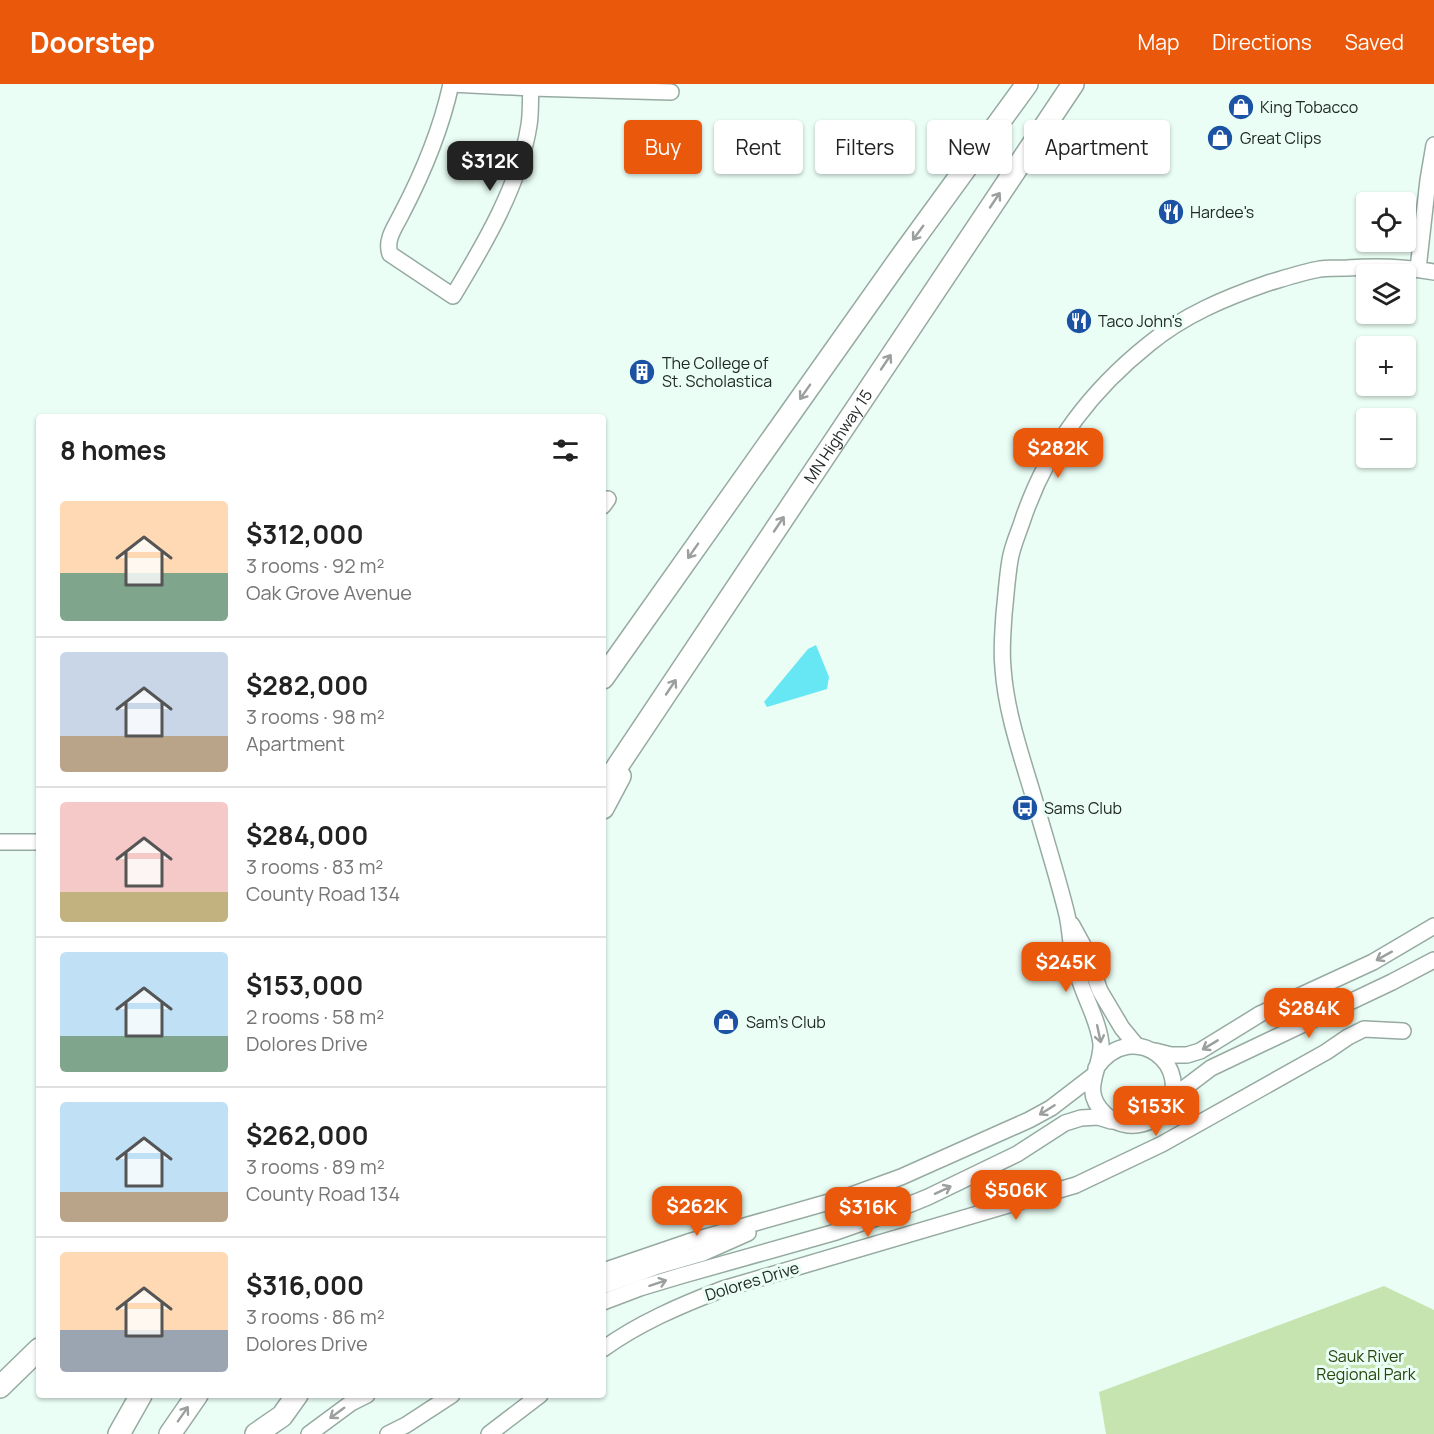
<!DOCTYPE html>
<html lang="en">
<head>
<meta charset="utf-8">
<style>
  body { margin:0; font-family:Manrope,sans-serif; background:#f2f2f2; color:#222; height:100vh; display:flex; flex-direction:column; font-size:22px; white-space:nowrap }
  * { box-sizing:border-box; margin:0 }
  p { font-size:20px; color:#767676 }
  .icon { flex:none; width:33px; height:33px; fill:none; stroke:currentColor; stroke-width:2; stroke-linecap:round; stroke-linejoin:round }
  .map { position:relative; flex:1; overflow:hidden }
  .details { position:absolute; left:36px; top:330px; width:570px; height:984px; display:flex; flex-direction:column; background:#fff; border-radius:6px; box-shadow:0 2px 4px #0004 }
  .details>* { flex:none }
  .top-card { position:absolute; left:624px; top:36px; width:570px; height:54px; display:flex; gap:12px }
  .controls { position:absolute; left:1356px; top:108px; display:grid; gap:12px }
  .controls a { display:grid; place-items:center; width:60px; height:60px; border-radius:6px; background:#fff; box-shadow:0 2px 4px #0004; font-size:30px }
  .price { position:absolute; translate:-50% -51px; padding:0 14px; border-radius:12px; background:#ea580c; color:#fff; font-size:20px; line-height:39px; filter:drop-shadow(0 2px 3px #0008) }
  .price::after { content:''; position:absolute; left:50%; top:36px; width:18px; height:14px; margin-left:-9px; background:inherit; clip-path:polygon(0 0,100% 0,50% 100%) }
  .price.selected { background:#222; color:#fff }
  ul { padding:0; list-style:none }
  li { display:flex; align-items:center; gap:18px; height:150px; padding:0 24px }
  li+li { border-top:2px solid #e0e0e0 }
  li span { display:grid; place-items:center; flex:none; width:168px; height:120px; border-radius:6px; color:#555 }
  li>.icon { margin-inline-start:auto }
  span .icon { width:72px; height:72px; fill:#fffc; stroke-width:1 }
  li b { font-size:26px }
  h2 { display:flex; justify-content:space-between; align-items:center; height:72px; padding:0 24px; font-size:26px }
  .chip { padding:0 21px; border-radius:6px; background:#fff; box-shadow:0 2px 4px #0004; font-size:21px; line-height:54px }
  .chip.selected { background:#ea580c; color:#fff }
  header { display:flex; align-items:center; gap:36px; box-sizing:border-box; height:84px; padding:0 30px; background:#ea580c; color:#fff }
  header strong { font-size:28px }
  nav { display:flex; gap:33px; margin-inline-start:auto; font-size:21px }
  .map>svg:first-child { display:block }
  .green { fill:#c6e4af }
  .water { fill:#67e7f4 }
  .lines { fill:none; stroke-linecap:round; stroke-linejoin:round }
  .minor-casing { stroke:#97aaa2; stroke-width:18 }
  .highway-casing { stroke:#97aaa2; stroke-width:24 }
  .minor { stroke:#fff; stroke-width:15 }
  .highway { stroke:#fff; stroke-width:21 }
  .oneway { stroke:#9b9f9d }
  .labels { text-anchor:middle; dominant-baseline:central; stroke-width:6; stroke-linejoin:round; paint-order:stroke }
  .poi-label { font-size:16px; fill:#212925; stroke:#eafef5; text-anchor:start }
  .street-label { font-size:16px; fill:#212925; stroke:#eafef5 }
  .park-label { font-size:16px; fill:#2a440d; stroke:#eafef5 }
</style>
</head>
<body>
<header>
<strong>Doorstep</strong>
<nav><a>Map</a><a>Directions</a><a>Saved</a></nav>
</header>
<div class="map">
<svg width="1434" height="1350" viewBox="0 0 1434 1350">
  <rect width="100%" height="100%" fill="#eafef5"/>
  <polygon class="green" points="1384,1202 1434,1226 1434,1350 1106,1350 1099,1308"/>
  <polygon class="water" points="816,561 829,593 827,605 767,623 764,618 808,565"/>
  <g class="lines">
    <g class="minor-casing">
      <g id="minor">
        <path d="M451,0C441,46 423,89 401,131C395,143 385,156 390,170L453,212C484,161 520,100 529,41C531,29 530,16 531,4"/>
        <polyline points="451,0 531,4 671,8"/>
        <polyline points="1418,185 1428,96 1434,61"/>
        <polyline points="603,422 608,415"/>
        <polyline points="0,758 39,758"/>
        <polyline points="1072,841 1084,863 1100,907 1122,944 1136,961"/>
        <polyline points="1155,967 1171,971 1187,971 1200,967 1260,930 1373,878 1434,842"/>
        <path d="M1096,984C1134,931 1197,985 1164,1026C1156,1037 1141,1042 1128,1041C1119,1040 1111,1036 1105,1030C1079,1006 1102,985 1101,960C1099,940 1089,922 1082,903C1078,893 1075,881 1073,870C1070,857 1070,844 1067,831C1058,794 1046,757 1036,721C1023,676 1006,630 1003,584C1001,566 1003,548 1004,530C1006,512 1007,494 1010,476C1012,463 1018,450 1022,438C1046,365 1090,307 1149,260C1184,231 1225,214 1268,199C1285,194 1303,188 1320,185C1329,184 1338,184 1347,184C1376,182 1406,183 1434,188"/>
        <polyline points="1170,1015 1211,984 1392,898 1434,876"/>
        <polyline points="603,1187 688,1158 843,1114 901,1093 1029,1036 1051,1024 1094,991"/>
        <polyline points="603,1202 658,1182 703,1169 748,1149"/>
        <polyline points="603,1218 640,1204 680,1192 836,1148 879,1133 928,1113 1017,1070 1065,1039 1081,1034 1098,1033 1111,1037"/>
        <path d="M603,1265C639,1239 681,1221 723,1205L1076,1101L1162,1060L1326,968L1348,953L1364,945L1403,947"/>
        <polyline points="309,1350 351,1319 367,1311"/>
        <polyline points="388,1350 406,1341 452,1311"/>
        <polyline points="489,1350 540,1311"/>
      </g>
    </g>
    <g class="highway-casing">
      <g id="highway">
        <polyline points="603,594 901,173 1027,0"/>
        <path id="s1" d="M603,704L1073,0"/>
        <polyline points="603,724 620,692"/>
        <polyline points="0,1303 39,1265"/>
        <polyline points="119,1350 141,1311"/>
        <polyline points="170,1350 197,1311"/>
        <polyline points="256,1350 282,1332 297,1311"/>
      </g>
    </g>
    <use href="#minor" class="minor"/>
    <use href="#highway" class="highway"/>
  </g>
  <defs><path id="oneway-shaft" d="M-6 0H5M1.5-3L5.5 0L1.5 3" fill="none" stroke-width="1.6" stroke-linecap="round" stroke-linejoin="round" transform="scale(1.5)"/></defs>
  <g class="oneway">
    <use href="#oneway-shaft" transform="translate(995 116) rotate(-56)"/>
    <use href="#oneway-shaft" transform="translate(918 149) rotate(126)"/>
    <use href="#oneway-shaft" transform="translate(886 278) rotate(-56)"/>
    <use href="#oneway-shaft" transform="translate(805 308) rotate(125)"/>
    <use href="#oneway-shaft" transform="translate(779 440) rotate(-56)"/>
    <use href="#oneway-shaft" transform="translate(693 467) rotate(125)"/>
    <use href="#oneway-shaft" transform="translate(671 603) rotate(-56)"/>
    <use href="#oneway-shaft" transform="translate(1384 872) rotate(151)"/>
    <use href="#oneway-shaft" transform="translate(1099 950) rotate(78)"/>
    <use href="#oneway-shaft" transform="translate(1210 961) rotate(149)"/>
    <use href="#oneway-shaft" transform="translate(1047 1026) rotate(148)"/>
    <use href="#oneway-shaft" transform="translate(943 1106) rotate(-25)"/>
    <use href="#oneway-shaft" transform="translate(658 1199) rotate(-18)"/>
    <use href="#oneway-shaft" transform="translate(337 1329) rotate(144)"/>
    <use href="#oneway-shaft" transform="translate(183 1330) rotate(-55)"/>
  </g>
  <defs>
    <g id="shop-disc" transform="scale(1.35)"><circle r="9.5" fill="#1b52a3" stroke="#eafef5"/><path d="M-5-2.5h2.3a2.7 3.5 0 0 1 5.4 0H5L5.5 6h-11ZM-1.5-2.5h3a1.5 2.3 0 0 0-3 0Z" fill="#fff"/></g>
    <g id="restaurant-disc" transform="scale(1.35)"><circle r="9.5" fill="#1b52a3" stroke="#eafef5"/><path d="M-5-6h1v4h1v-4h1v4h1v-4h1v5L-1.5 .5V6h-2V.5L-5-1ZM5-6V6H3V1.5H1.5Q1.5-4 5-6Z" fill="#fff"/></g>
    <g id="building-disc" transform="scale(1.35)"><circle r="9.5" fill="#1b52a3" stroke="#eafef5"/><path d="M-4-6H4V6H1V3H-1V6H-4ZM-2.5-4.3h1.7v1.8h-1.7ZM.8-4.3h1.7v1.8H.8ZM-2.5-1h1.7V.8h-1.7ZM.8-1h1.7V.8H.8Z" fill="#fff"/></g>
    <g id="bus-disc" transform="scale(1.35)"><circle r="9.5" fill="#1b52a3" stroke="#eafef5"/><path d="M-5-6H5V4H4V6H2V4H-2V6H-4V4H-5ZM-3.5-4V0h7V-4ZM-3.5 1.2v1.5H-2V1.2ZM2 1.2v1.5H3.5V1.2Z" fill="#fff"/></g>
  </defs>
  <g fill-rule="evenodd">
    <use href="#shop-disc" x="1241" y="23"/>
    <use href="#shop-disc" x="1220" y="54"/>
    <use href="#restaurant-disc" x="1171" y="128"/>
    <use href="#restaurant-disc" x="1079" y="237"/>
    <use href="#building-disc" x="642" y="288"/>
    <use href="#bus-disc" x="1025" y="724"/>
    <use href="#shop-disc" x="726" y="938"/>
  </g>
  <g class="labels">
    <g class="poi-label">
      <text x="1260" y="23">King Tobacco</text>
      <text x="1240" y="54">Great Clips</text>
      <text x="1190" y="128">Hardee's</text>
      <text x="1098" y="237">Taco John's</text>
      <text x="662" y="279">The College of<tspan x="662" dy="18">St. Scholastica</tspan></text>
      <text x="1044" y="724">Sams Club</text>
      <text x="746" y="938">Sam's Club</text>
    </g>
    <g class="street-label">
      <text stroke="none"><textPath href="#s1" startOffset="423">MN Highway 15</textPath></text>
      <text transform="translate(752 1197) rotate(-17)">Dolores Drive</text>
    </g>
    <g class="park-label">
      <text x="1366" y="1272">Sauk River<tspan x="1366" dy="18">Regional Park</tspan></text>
    </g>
  </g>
</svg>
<div class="controls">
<a><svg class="icon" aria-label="locate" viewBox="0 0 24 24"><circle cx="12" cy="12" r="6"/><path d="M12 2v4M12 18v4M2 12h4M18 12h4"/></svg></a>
<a><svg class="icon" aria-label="layers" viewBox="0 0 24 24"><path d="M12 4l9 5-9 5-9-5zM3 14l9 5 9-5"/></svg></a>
<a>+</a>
<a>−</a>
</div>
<b class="price selected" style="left:490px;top:108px">$312K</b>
<b class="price" style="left:1058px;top:395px">$282K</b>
<b class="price" style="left:1066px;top:909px">$245K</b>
<b class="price" style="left:1309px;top:955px">$284K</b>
<b class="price" style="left:1156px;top:1053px">$153K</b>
<b class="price" style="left:1016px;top:1137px">$506K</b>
<b class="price" style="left:697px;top:1153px">$262K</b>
<b class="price" style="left:868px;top:1154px">$316K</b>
<div class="top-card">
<a class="chip selected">Buy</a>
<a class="chip">Rent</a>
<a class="chip">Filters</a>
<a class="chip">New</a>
<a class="chip">Apartment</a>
</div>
<section class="details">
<h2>8 homes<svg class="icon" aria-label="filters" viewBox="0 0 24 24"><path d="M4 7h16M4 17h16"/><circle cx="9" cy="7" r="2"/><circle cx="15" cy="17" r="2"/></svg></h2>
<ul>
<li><span style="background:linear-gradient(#ffd9b3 60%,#7fa58c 0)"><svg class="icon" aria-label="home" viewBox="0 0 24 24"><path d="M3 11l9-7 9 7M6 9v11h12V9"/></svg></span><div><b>$312,000</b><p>3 rooms · 92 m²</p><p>Oak Grove Avenue</p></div></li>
<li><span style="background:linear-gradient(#c9d6e8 70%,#b9a48a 0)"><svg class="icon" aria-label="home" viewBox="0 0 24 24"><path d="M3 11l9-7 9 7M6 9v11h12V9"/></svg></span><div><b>$282,000</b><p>3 rooms · 98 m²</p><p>Apartment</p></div></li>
<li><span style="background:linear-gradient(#f6c9c9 75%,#c2b280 0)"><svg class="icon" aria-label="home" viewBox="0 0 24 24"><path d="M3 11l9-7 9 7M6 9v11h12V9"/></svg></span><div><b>$284,000</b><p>3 rooms · 83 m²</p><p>County Road 134</p></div></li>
<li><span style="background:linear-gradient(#bfe0f5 70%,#7fa58c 0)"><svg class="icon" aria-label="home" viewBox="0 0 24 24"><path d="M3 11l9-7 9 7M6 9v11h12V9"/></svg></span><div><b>$153,000</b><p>2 rooms · 58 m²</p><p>Dolores Drive</p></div></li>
<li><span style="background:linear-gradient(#bfe0f5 75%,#b9a48a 0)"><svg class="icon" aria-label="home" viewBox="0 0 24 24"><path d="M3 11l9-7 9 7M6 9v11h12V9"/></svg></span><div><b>$262,000</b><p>3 rooms · 89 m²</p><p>County Road 134</p></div></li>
<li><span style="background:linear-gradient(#ffd9b3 65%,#9aa5b1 0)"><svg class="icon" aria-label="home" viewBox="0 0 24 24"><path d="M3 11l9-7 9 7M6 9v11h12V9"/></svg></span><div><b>$316,000</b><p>3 rooms · 86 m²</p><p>Dolores Drive</p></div></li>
</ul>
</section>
</div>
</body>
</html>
